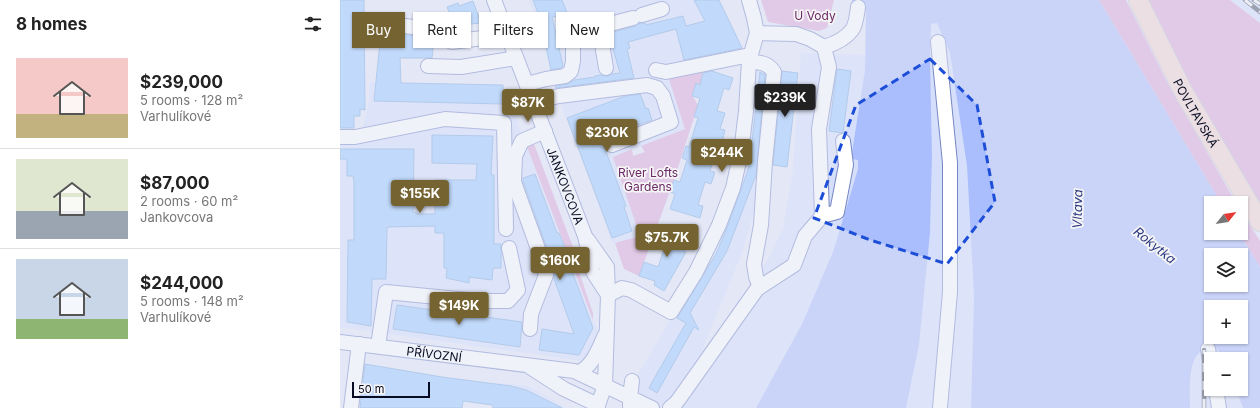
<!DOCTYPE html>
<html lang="en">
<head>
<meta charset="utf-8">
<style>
  body { margin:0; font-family:Inter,sans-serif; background:#f2f2f2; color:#222; height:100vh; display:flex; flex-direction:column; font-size:15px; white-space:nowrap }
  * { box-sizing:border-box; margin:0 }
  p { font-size:13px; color:#767676 }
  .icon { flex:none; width:22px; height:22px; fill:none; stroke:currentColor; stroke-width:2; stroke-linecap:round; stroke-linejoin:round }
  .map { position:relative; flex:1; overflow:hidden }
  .sheet { display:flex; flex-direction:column; background:#fff; width:340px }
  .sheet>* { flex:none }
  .top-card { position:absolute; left:12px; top:12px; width:380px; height:36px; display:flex; gap:8px }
  .needle { width:26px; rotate:60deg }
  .controls { position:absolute; left:864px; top:196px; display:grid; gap:8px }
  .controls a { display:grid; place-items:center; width:44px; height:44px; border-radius:0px; background:#fff; box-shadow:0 1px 3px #0004; font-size:20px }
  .scale { position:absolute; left:12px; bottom:10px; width:78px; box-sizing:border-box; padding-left:4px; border:2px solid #070b21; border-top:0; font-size:11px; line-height:14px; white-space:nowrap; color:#070b21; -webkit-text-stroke:3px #f5f5f5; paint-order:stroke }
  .price { position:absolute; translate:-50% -34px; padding:0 9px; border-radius:4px; background:#756432; color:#fff; font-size:13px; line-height:26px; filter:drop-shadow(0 1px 2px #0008) }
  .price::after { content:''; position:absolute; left:50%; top:24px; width:12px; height:9px; margin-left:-6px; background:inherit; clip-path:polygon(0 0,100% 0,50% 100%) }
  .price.current { background:#222; color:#fff }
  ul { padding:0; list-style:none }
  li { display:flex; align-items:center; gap:12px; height:100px; padding:0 16px }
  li+li { border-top:1px solid #e0e0e0 }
  li span { display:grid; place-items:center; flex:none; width:112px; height:80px; border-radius:0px; color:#555 }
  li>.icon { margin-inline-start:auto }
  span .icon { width:48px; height:48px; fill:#fffc; stroke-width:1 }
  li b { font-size:17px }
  h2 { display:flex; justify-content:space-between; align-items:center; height:48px; padding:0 16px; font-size:17px }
  .tag { padding:0 14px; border-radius:0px; background:#fff; box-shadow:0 1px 3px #0004; font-size:14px; line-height:36px }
  .tag.current { background:#756432; color:#fff }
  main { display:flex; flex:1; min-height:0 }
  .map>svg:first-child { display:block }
  .built { fill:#d5defb }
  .green { fill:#dda7d5 }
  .water { fill:#aabdfd; fill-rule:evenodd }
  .building { fill:#97c8ff; stroke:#79a8dd }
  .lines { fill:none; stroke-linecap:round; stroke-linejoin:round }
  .minor-casing { stroke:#7687c3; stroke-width:16 }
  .major-casing { stroke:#c3c4ca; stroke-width:20 }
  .minor { stroke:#fff; stroke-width:14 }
  .major { stroke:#f4d4cd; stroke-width:18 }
  .rail-casing { stroke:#484c5f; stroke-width:4.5 }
  .rail { stroke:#f5f5f5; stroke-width:3; stroke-dasharray:9; stroke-linecap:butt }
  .marked { fill:none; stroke:#1d4ed8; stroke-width:3; stroke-dasharray:8 5; stroke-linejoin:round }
  .labels { text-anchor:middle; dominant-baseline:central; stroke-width:3.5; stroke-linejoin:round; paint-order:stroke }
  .park-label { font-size:12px; fill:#6c2966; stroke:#f5f5f5 }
  .street-label { font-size:12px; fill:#070b21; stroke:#f5f5f5 }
  .water-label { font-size:13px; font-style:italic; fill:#2c3a83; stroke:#f5f5f5 }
</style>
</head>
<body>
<main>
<section class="sheet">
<h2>8 homes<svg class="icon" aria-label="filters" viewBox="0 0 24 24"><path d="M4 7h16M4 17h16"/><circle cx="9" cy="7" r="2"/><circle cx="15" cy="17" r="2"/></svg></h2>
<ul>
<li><span style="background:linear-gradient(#f6c9c9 70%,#c2b280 0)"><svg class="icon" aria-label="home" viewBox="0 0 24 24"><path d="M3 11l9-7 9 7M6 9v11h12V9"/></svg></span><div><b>$239,000</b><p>5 rooms · 128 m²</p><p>Varhulíkové</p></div></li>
<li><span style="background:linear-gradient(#dfe7d0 65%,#9aa5b1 0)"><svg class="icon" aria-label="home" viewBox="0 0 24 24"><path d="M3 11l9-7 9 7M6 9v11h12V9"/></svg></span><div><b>$87,000</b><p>2 rooms · 60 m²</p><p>Jankovcova</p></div></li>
<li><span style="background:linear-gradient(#c9d6e8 75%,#8fb573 0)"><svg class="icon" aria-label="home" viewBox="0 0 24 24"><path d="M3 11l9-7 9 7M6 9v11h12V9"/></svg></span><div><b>$244,000</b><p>5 rooms · 148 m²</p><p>Varhulíkové</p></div></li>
</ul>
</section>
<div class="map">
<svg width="920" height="408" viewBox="0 0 920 408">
  <rect width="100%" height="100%" fill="#e3e7f5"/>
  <g class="built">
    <polygon points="189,0 379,0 405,52 345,64 345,129 273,157 300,236 273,244 216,91 197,20"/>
    <polygon points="890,0 920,0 920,23 898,6"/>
    <polygon points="597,23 610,53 627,166 634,296 631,408 566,408 579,345 590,233 592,156 590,59 591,24"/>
    <polygon points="461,53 525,55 525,70 512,159 518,160 518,169 493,252 462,324 416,408 288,408 294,381 384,229 407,164 415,66 437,67 428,163 402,253 361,353 429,258 443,228 453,170"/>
    <polygon points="30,82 163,85 258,332 244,361 0,327 0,134 22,132 29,101"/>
    <polygon points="874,348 880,352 883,359 871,359 871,389 896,389 903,408 850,408 850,384 854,361 858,354 864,350"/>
    <polygon points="156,383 188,386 226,408 150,408 153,405"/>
  </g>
  <g class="green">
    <polygon points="421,0 494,0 487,28 479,31 428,22"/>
    <polygon points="759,0 786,0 827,82 896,203 881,203"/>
    <polygon points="805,0 890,0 920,23 920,211 907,191"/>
    <polygon points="364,69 361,81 362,81 361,85 356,84 352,95 358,105 334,180 299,276 284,269 275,243 300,236 273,157 292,149 293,156 305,152 301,146 345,129 328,76"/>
    <polygon points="193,141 242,271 239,272 253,313 253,320 186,144"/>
    <polygon points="901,211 920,241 920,267 899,233 901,233"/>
  </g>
  <path class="water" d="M512,0H759L881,203H871V233H899L920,267V408H903L896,389H901V359H883C881,353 878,348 870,349C866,350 862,350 859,353C848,363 850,395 850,408H631L634,296L627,166L610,53L597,23L591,24L590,59L592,156L590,233L579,345L566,408H416L462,324L493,252L518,169V160L511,159L525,70L526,11L512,4ZM871,255H901V285H871ZM871,307H901V337H871Z"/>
  <g class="building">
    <polygon points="0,0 24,0 25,110 20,109 20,116 14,116 14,128 0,128"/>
    <polygon points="193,0 222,0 228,15 212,17 223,66 221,68 211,70 200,18"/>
    <polygon points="354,0 379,0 402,48 344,60 336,29 288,42 290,48 287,49 294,78 216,88 215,86 227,84 234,80 255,77 255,76 261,75 267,76 272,74 280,73 269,35 274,32 295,26 300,23 305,23 306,25 343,16 346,26 365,21"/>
    <polygon points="133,1 141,23 119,25 116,18 112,19 107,7 118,3 119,6"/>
    <polygon points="41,32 94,38 92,58 60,58 61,83 163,85 163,104 34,101"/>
    <polygon points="497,69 511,71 503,133 489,131"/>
    <polygon points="372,71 393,78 389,90 384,88 377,111 385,113 380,129 385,130 382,142 379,142 370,171 375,172 371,184 365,182 358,205 363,206 360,218 330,209 335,194 330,192 334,180 340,182 347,160 342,158 346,146 349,147 358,118 354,117 360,98 352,96 356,83 360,85 363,73"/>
    <polygon points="442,71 458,73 447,167 433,165"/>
    <polygon points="420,72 425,75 416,175 387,251 350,313 359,330 354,327 317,393 309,388 311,384 346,323 337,318 376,254 387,228 409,167"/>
    <polygon points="300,94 306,109 308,108 312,120 261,138 286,206 284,207 292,231 272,238 227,118 285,96"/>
    <polygon points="92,135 153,136 151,175 154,175 154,244 161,244 161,268 153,268 152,280 129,277 129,283 106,278 107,268 104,268 104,233 95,233 95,226 47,227 46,279 32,279 31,326 7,322 8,240 14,240 14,182 13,176 7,176 7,159 0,159 0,149 74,149 73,212 77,213 77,214 95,214 95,180 136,180 137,164 92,163"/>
    <polygon points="195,174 217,233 219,233 225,247 224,249 253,328 239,355 199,350 202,329 234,334 214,279 214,272 205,243 183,181 183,178"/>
    <polygon points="322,227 349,236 344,251 346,252 324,291 314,285 315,281 299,276 304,262 318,267 325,246 320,245 322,240 318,239"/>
    <polygon points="57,305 129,315 130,310 139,312 138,316 182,322 180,347 53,329"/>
    <polygon points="25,364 102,377 171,386 186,390 222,408 153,408 153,405 123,401 122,408 20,408"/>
  </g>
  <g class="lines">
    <g class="minor-casing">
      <g id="minor">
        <path id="s1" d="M154,0L245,236L253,272L268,295"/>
        <polyline points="302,15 322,9"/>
        <polyline points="39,23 99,30 112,42 150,37 166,31"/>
        <polyline points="260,32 266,68"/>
        <path d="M417,33L456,34L470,39L484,47C494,44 506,38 512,30C516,25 517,14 518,7"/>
        <polyline points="598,42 610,163 610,292 600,408"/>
        <path d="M409,61C420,63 427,62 434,72L425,162L421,225L414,264L416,277L420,287"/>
        <polyline points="88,66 121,67 176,58"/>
        <polyline points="316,70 326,72 410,55"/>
        <polyline points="187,84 206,79 225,76 231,71 233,61 233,44 236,39 240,36 260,32 264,28 270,24 293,18"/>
        <polyline points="194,102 219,96 307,85 317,88 323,96 331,122 272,145"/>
        <polyline points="0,137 15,137 105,119 164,123 166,229"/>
        <polyline points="482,216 497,212 506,165 503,141"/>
        <polyline points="248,240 267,267 268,295 265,385 257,408"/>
        <polyline points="268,295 282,288 291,290 331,312 356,272 379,225 393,188 401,152 406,111 409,61 417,33 414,18 409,0"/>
        <polyline points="190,329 191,314 206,275 197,246 174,182 175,156 182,141 205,131"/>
        <path id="s2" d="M0,342L234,371L312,408"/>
        <polyline points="38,346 46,292 138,301 168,301 178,290 169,248"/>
        <polyline points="868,349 871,365"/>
        <polyline points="190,367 224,389 258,405"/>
        <path d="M239,372C253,366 259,348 265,335"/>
        <polyline points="876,389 879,408"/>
        <polyline points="290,406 290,397 292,381"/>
        <polyline points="11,408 19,344"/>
        <polyline points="330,408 336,403 344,392 417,289 454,265 465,236 482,216 479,129 489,67 484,47"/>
      </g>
    </g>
    <g class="major-casing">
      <g id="major">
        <path id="s3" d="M798,0L843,91L920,222"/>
      </g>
    </g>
    <use href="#minor" class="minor"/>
    <use href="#major" class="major"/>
    <g class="rail-casing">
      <g id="rail">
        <polyline points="905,0 920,12"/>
        <polyline points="914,0 920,4"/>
        <polyline points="864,408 864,350"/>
      </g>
    </g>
    <use href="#rail" class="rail"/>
  </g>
  <path d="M0 0H920V408H0ZM590,59L637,105L655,202L607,264L530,240L474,218L516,105Z" fill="#e3e7f5" fill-opacity=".55" fill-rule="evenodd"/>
  <path class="marked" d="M590,59L637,105L655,202L607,264L530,240L474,218L516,105Z"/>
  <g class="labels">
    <g class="park-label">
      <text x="475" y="15">U Vody</text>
      <text x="308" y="172">River Lofts<tspan x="308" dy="14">Gardens</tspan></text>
    </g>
    <g class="street-label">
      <text stroke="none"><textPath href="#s3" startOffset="127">POVLTAVSKÁ</textPath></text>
      <text stroke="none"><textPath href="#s1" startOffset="199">JANKOVCOVA</textPath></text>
      <text stroke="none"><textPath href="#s2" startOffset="95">PŘÍVOZNÍ</textPath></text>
    </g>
    <g class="water-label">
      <text transform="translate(737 209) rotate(-89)">Vltava</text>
      <text transform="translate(815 245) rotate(39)">Rokytka</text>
    </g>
  </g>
</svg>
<div class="controls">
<a><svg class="needle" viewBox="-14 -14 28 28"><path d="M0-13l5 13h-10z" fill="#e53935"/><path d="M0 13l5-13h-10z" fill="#767676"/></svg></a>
<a><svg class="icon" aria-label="layers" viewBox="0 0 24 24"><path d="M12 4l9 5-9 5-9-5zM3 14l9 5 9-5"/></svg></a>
<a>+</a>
<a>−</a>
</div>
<div class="scale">50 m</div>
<b class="price current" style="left:445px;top:118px">$239K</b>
<b class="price" style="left:188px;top:123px">$87K</b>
<b class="price" style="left:267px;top:153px">$230K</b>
<b class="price" style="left:382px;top:173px">$244K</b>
<b class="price" style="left:80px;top:214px">$155K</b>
<b class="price" style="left:327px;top:258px">$75.7K</b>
<b class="price" style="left:220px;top:281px">$160K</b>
<b class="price" style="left:119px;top:326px">$149K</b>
<div class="top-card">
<a class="tag current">Buy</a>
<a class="tag">Rent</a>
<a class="tag">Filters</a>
<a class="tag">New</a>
</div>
</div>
</main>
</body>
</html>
